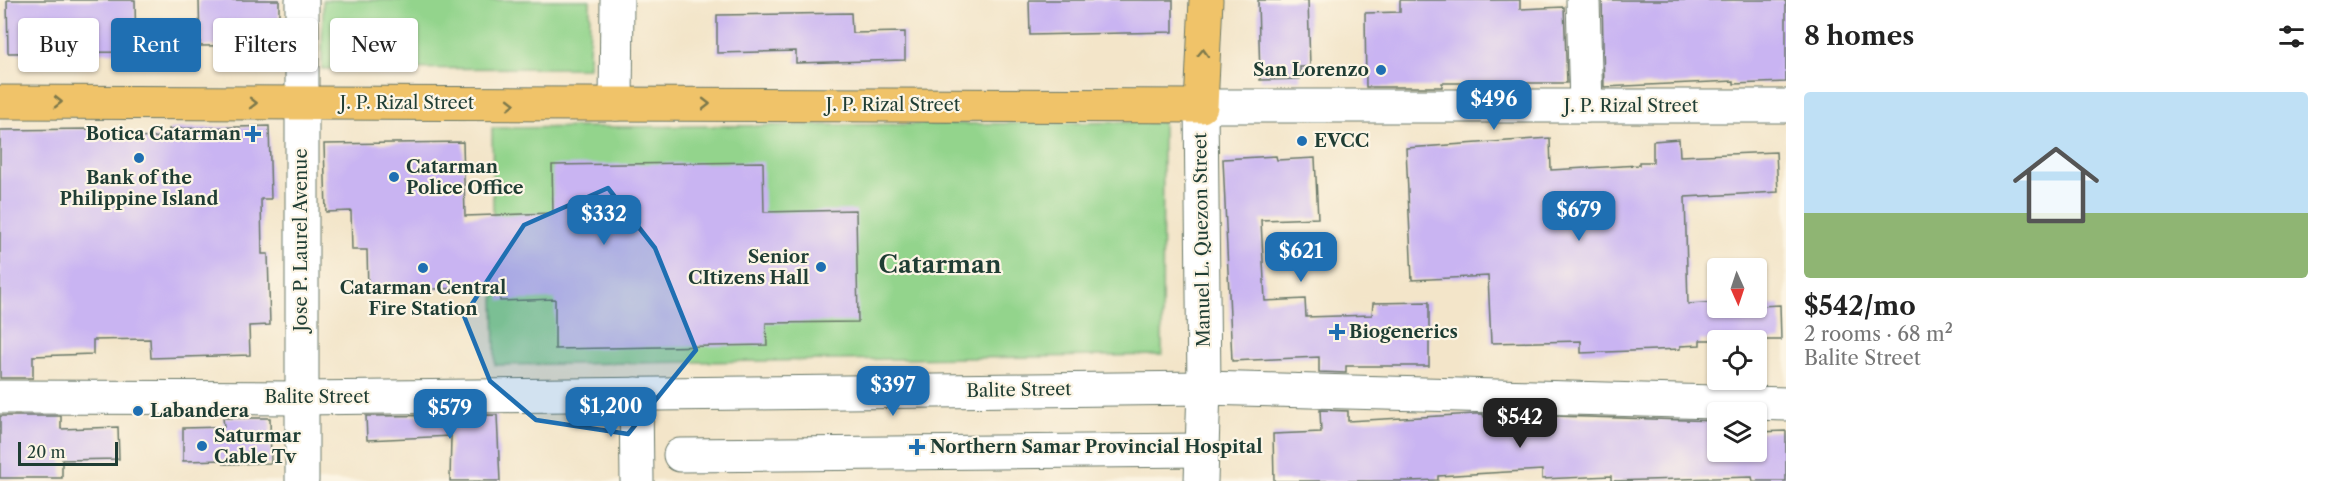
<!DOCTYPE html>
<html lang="en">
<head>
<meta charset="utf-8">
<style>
  body { margin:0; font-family:"Libre Caslon Text",serif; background:#f2f2f2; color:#222; height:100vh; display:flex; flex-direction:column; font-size:22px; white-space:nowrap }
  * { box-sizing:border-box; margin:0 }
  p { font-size:20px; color:#767676 }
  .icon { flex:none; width:33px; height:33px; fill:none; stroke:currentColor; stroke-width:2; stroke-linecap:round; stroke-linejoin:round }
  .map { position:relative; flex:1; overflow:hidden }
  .side { display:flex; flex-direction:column; background:#fff; width:540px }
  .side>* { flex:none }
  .guide { position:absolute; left:18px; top:18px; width:570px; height:54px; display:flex; gap:12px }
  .needle { width:39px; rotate:177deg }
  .controls { position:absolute; left:1707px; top:258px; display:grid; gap:12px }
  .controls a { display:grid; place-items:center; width:60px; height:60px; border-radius:6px; background:#fff; box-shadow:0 2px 4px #0004; font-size:30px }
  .scale { position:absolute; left:18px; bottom:15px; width:100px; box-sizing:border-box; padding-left:6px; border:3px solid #1f3d34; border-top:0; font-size:16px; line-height:21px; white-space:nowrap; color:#1f3d34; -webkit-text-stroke:4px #fcf5e5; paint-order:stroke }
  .price { position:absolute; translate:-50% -51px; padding:0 14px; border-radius:12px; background:#1f6fb2; color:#fff; font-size:20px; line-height:39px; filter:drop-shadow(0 2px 3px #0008) }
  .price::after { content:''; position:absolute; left:50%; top:36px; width:18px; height:14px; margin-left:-9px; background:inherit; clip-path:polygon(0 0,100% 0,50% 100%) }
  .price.active { background:#222; color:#fff }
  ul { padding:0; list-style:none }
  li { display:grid; align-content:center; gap:12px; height:318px; padding:0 18px }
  li span { display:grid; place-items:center; height:186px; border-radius:6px; color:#555 }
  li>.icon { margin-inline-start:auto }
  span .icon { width:108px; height:108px; fill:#fffc; stroke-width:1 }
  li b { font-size:26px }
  h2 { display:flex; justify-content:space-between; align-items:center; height:72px; padding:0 18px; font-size:26px }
  .tag { padding:0 21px; border-radius:6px; background:#fff; box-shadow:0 2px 4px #0004; font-size:21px; line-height:54px }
  .tag.active { background:#1f6fb2; color:#fff }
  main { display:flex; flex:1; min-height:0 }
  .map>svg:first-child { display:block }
  .green { fill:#93d48c; stroke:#598860; stroke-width:1.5 }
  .building { fill:#c9b4f2 }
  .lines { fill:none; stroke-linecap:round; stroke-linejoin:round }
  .minor-casing { stroke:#697868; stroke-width:35 }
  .major-casing { stroke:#697868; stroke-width:35 }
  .minor { stroke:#fff; stroke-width:33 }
  .major { stroke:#f0c369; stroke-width:33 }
  .oneway { stroke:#7d794c }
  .marked { fill:#1f6fb2; fill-opacity:0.2; stroke:#1f6fb2; stroke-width:4.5; stroke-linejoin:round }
  .poi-dot { fill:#1f6fb2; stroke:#fcf5e5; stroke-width:2 }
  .labels { text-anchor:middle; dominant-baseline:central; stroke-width:4.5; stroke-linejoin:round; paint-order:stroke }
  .poi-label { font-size:18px; font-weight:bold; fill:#1f3d34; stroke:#fcf5e5; text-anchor:start }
  .street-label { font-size:18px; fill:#1f3d34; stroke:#fcf5e5 }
  .district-label { font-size:24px; font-weight:bold; fill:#1f3d34; stroke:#fcf5e5 }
</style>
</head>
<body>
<main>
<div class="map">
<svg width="1786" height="481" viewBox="0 0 1786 481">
  <rect width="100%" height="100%" fill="#fcf5e5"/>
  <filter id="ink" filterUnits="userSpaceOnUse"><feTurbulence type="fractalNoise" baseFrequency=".0167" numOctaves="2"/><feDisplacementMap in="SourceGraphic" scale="12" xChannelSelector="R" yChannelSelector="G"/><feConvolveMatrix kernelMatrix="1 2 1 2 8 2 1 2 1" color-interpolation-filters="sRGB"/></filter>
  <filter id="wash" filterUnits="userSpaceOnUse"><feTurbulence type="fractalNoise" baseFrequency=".008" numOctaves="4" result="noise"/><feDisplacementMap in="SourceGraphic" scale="24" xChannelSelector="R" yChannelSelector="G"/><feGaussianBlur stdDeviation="1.35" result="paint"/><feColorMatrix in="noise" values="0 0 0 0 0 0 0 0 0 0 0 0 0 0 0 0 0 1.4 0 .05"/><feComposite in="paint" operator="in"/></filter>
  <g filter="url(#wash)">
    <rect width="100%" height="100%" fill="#f3e5c9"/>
    <g class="green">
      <polygon points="323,0 590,0 589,68 322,69"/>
      <polygon points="1163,122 1162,355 495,365 492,128"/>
    </g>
    <g id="blocks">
      <g class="building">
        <polygon points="7,0 135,0 136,52 8,53"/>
        <polygon points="199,0 279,0 279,45 200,46"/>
        <polygon points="1029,0 1173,0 1173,32 1030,35"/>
        <polygon points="1258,0 1308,0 1310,67 1300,67 1300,79 1260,80"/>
        <polygon points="1400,0 1520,0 1520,9 1564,7 1567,83 1442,83 1442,87 1366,87 1365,13 1400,12"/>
        <polygon points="1602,0 1786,0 1786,82 1734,84 1734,81 1604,87"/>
        <polygon points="851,13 852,33 905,32 905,60 796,63 796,51 717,53 717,15"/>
        <polygon points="269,126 271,199 261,199 262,254 268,254 270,325 249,326 250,355 151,358 150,339 93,340 93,354 33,356 33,378 0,378 0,130 91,129 91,139 169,137 169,129"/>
        <polygon points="1550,138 1551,170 1639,165 1639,162 1653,162 1653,141 1679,139 1680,156 1776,152 1778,192 1685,197 1688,304 1718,302 1718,308 1780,305 1781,340 1700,340 1700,345 1680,346 1680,349 1581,353 1581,341 1491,343 1488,276 1412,280 1406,148"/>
        <polygon points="463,142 465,216 553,213 552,165 763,162 764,212 856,210 858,322 766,323 767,345 555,349 555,299 500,301 499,287 368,291 367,250 352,250 351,211 326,212 324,144"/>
        <polygon points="1276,156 1277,160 1315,158 1318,218 1261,220 1265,301 1305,299 1306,317 1372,315 1373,303 1429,302 1429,366 1346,366 1346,373 1319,372 1319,357 1232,361 1223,159"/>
        <polygon points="1320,410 1348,411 1348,421 1475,414 1483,414 1484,417 1521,415 1718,421 1718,452 1756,452 1756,432 1786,431 1786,481 1753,481 1752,477 1611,481 1611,476 1542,479 1542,470 1438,476 1438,480 1410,481 1274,481 1273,434 1321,432"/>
        <polygon points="497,415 500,481 450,481 451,436 367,440 366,416"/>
        <polygon points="0,416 61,416 61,429 118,427 119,459 62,460 62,478 0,478"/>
        <polygon points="223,418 270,418 271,463 224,464 224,460 183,461 183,428 224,427"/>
      </g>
    </g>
  </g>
  <g filter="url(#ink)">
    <use href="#blocks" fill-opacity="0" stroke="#697868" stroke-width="1.5"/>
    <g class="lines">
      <g class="minor-casing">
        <g id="minor">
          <polyline points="1583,0 1586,106"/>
          <polyline points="616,104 617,0"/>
          <polyline points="636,394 637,481"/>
          <polyline points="0,397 302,398 1204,388 1786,404"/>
          <polyline points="680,455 1202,450"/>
          <polyline points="302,481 302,0"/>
          <polyline points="1201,481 1204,388 1201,106 1786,106"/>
        </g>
      </g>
      <g class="major-casing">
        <polyline id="major" points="0,102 1201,106 1206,0"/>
      </g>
      <use href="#minor" class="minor"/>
      <use href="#major" class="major"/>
    </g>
    <defs><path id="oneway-chevron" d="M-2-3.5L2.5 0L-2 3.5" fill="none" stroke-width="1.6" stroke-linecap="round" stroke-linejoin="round" transform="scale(1.5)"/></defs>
    <g class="oneway">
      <use href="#oneway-chevron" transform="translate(1203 53) rotate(-88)"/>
      <use href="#oneway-chevron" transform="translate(58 102)"/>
      <use href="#oneway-chevron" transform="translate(253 103)"/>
      <use href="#oneway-chevron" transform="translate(511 104)"/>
      <use href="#oneway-chevron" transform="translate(706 104)"/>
    </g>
  </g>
  <path class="marked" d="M608,188L655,248L696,350L628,434L536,420L490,381L464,316L524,225Z"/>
  <g class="poi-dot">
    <circle cx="1381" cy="70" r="6"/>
    <path d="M250 125h6v6h6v6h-6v6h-6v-6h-6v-6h6z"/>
    <circle cx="1302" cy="141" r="6"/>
    <circle cx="139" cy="158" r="6"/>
    <circle cx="394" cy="177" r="6"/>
    <circle cx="821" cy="267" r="6"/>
    <circle cx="423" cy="268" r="6"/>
    <path d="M1334 323h6v6h6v6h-6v6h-6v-6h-6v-6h6z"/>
    <circle cx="138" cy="411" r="6"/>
    <circle cx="202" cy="446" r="6"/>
    <path d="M914 438h6v6h6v6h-6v6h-6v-6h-6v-6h6z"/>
  </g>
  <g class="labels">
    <g class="poi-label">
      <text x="1369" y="70" text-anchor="end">San Lorenzo</text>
      <text x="241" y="134" text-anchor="end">Botica Catarman</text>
      <text x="1314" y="141">EVCC</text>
      <text x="406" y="167">Catarman<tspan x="406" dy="21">Police Office</tspan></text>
      <text x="139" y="178" text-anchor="middle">Bank of the<tspan x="139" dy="21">Philippine Island</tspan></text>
      <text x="809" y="257" text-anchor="end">Senior<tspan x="809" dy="21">CItizens Hall</tspan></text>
      <text x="423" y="288" text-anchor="middle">Catarman Central<tspan x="423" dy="21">Fire Station</tspan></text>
      <text x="1349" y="332">Biogenerics</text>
      <text x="150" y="411">Labandera</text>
      <text x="214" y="436">Saturmar<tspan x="214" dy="21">Cable Tv</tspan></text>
      <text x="930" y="447">Northern Samar Provincial Hospital</text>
    </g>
    <g class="street-label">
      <text x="407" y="103">J. P. Rizal Street</text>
      <text x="893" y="105">J. P. Rizal Street</text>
      <text x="1631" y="106">J. P. Rizal Street</text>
      <text transform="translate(301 240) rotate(-90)">Jose P. Laurel Avenue</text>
      <text transform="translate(1202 240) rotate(-91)">Manuel L. Quezon Street</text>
      <text transform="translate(1019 390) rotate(-1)">Balite Street</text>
      <text x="317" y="397">Balite Street</text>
    </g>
    <g class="district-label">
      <text x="940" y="264">Catarman</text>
    </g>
  </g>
</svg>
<div class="controls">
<a><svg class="needle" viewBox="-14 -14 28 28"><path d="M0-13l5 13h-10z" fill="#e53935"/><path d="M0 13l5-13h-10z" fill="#767676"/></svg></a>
<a><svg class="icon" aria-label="locate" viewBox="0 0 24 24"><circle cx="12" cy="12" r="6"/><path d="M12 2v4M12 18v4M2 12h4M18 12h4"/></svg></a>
<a><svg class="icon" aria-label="layers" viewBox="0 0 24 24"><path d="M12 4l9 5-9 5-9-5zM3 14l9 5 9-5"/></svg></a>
</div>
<div class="scale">20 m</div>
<b class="price" style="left:1494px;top:131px">$496</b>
<b class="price" style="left:1579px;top:242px">$679</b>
<b class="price" style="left:604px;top:246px">$332</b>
<b class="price" style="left:1301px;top:283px">$621</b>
<b class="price" style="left:893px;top:417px">$397</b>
<b class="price" style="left:611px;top:438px">$1,200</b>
<b class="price" style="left:450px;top:440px">$579</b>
<b class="price active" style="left:1520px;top:449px">$542</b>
<div class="guide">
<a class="tag">Buy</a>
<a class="tag active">Rent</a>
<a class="tag">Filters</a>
<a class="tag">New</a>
</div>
</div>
<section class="side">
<h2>8 homes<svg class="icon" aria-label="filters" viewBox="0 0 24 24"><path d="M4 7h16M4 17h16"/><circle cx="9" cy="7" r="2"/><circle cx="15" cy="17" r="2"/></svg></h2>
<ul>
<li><span style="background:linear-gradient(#bfe0f5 65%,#8fb573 0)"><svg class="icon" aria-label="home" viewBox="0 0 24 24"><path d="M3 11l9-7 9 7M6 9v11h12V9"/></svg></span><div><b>$542/mo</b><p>2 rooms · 68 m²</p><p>Balite Street</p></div></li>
</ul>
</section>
</main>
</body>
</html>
